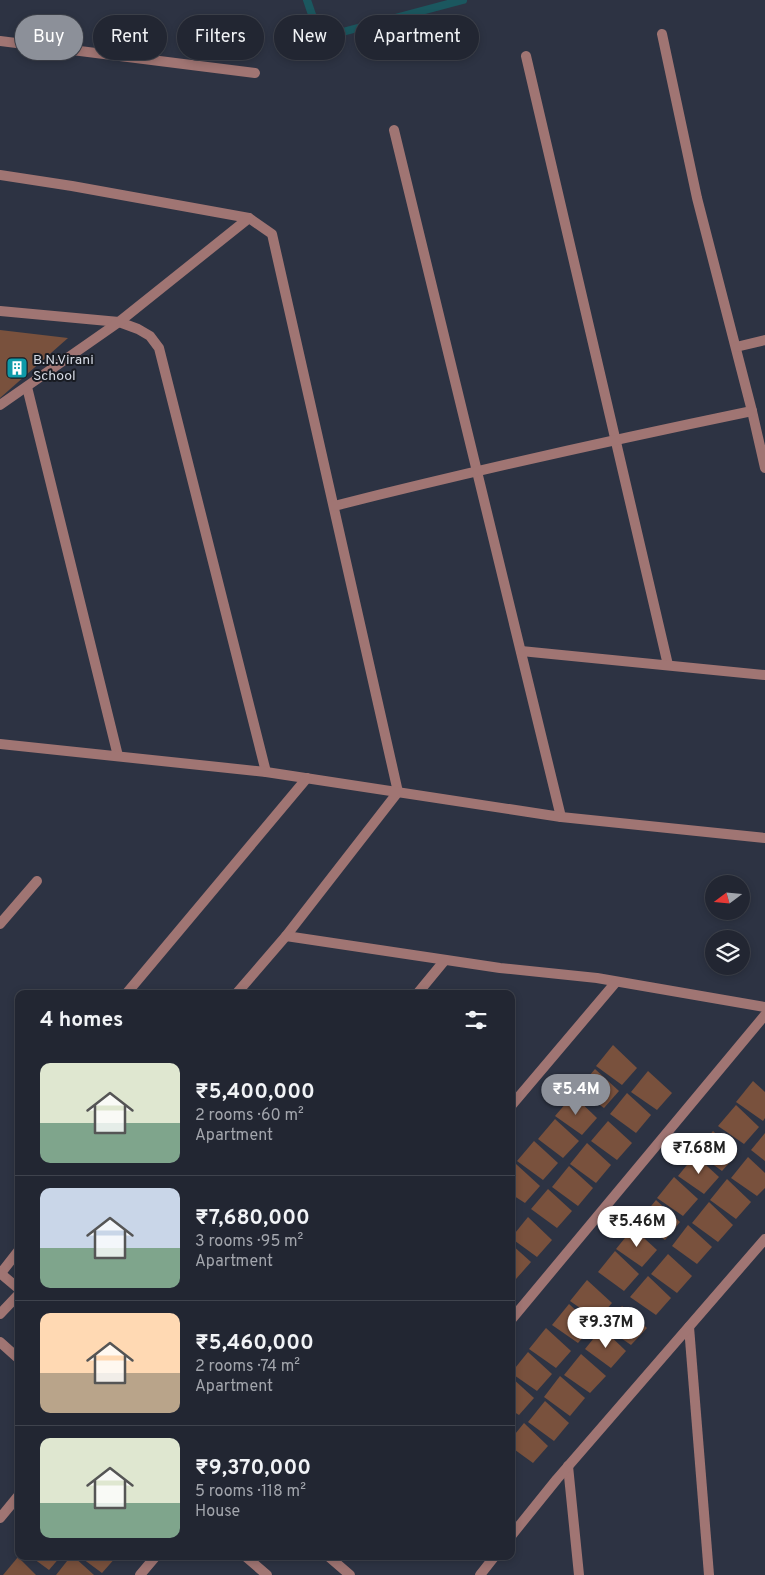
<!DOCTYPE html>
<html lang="en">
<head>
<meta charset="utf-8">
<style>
  body { margin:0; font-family:Overpass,sans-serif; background:#2a2e3a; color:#f1f3f6; height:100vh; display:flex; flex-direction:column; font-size:19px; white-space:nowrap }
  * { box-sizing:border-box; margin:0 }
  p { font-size:16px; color:#a2a5ac }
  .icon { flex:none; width:28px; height:28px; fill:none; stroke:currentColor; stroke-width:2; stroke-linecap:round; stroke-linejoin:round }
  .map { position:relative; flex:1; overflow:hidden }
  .side { position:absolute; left:15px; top:990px; width:500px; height:570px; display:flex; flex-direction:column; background:#222632; border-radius:10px; box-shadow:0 2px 8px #0003,0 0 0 1px #3f434d }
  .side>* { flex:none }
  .top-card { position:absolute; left:15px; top:15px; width:500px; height:45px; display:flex; gap:10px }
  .needle { width:32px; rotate:254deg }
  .buttons { position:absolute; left:705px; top:875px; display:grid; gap:10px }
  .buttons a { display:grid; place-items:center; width:45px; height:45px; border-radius:50%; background:#222632; box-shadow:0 2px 8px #0003,0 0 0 1px #3f434d; font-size:25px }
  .price { position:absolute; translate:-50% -42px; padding:0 11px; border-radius:18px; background:#fff; color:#222; font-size:16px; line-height:32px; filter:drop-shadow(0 1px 2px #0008) }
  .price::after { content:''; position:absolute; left:50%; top:30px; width:15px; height:11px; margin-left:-8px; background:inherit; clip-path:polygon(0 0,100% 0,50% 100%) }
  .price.selected { background:#8c9099; color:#fff }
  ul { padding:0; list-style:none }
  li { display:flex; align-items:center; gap:15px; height:125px; padding:0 25px }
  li+li { border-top:1px solid #3f434d }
  li span { display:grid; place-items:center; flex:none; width:140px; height:100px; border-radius:10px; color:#555 }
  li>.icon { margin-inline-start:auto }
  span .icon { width:60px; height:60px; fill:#fffc; stroke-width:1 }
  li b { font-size:21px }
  h2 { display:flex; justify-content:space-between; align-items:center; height:60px; padding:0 25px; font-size:21px }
  .chip { padding:0 18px; border-radius:22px; background:#222632; box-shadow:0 2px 8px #0003,0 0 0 1px #3f434d; font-size:18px; line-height:45px }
  .chip.selected { background:#8c9099; color:#fff }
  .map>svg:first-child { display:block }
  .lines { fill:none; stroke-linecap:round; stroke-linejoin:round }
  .stream { stroke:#1b575f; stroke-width:8 }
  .building { fill:#79513d }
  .minor { stroke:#a07573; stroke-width:10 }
  .tertiary { stroke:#a07573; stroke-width:10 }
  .labels { text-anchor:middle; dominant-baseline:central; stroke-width:4; stroke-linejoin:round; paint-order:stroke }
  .poi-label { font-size:14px; fill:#d5dae4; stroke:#181b22; text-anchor:start }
</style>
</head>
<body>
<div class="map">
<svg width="765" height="1575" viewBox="0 0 765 1575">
  <rect width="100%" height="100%" fill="#2d3343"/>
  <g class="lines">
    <polyline class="stream" points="307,0 320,38 463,0"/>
  </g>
  <g class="building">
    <polygon points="0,330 68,338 0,398"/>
    <polygon points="613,1045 637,1068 622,1085 596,1066"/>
    <polygon points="595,1069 619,1091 604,1108 578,1089"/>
    <polygon points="648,1071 672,1093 657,1110 631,1092"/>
    <polygon points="753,1081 765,1092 765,1118 763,1121 736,1102"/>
    <polygon points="627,1093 651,1115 636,1133 610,1114"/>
    <polygon points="573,1095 597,1118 582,1135 555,1116"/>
    <polygon points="736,1105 759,1127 744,1144 718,1126"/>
    <polygon points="555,1119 579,1141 563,1158 538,1139"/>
    <polygon points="608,1121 632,1143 617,1160 591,1141"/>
    <polygon points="713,1131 737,1154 722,1171 696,1152"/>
    <polygon points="765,1133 765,1161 751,1150"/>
    <polygon points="534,1141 558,1163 543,1180 517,1161"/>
    <polygon points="587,1143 611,1165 596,1183 570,1164"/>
    <polygon points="695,1155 719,1177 704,1194 678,1176"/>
    <polygon points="748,1157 765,1173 765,1188 757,1196 731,1178"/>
    <polygon points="516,1164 540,1186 525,1203 511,1194 511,1169"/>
    <polygon points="569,1166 593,1188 578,1206 552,1187"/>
    <polygon points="674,1177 698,1199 683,1216 657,1198"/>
    <polygon points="727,1179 751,1202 736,1219 710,1200"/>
    <polygon points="548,1189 572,1211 557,1228 531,1209"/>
    <polygon points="656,1200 680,1222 665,1240 639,1221"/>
    <polygon points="709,1202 733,1225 718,1242 692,1223"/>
    <polygon points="528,1217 552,1240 537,1257 511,1238"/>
    <polygon points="688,1225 712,1247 697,1264 672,1246"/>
    <polygon points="633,1228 657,1250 642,1267 616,1249"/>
    <polygon points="511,1244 531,1262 516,1279 511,1276"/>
    <polygon points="615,1251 639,1274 624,1291 598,1272"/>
    <polygon points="668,1254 692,1276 677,1293 651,1274"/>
    <polygon points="648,1276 671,1298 656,1315 630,1297"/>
    <polygon points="587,1280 612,1303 597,1320 570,1301"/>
    <polygon points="569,1304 593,1326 578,1343 552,1325"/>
    <polygon points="622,1306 647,1328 631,1345 605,1327"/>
    <polygon points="546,1328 571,1351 556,1368 529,1349"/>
    <polygon points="602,1328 626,1351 611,1368 585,1349"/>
    <polygon points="528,1352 552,1374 537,1391 511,1373"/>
    <polygon points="581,1354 606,1376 590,1393 564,1375"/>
    <polygon points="560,1376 585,1398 570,1416 544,1397"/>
    <polygon points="511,1377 534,1398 519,1415 511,1410"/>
    <polygon points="545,1401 569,1423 554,1441 528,1422"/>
    <polygon points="524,1423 548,1446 533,1463 511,1447 511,1439"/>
    <polygon points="30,1556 61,1556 49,1570"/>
    <polygon points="71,1556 73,1556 94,1575 56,1575"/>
    <polygon points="79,1556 117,1556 102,1573"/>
    <polygon points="18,1557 36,1575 3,1575"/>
  </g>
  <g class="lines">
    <g class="minor">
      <polyline points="662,34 697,198 752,411 765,468"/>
      <polyline points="0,41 255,73"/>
      <polyline points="526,56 668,665"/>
      <polyline points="394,130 561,817"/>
      <polyline points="0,175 72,186 249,218 272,234 398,792 286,936 236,994"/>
      <polyline points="0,311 119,322 138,329 150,336 159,348 266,772"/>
      <polyline points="736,347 765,340"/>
      <polyline points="27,387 118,756"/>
      <polyline points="0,405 119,322 249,218"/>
      <path d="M334,506C473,471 612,440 752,411"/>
      <polyline points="521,651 765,675"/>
      <polyline points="0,744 266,772 561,817 765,838"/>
      <polyline points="0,924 37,881"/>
      <polyline points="286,936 500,968 597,978 765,1007"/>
      <polyline points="126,994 307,778"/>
      <polyline points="417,994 445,960"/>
      <polyline points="511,1106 616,982"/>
      <polyline points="1,1273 19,1250"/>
      <polyline points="0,1314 19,1294"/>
      <polyline points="511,1320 765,1015"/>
      <polyline points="689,1327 709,1575"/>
      <polyline points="568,1466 579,1575"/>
      <polyline points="0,1518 19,1495"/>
      <polyline points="511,1536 557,1479 765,1239"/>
      <polyline points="140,1575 156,1556"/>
      <polyline points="480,1575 495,1556"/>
    </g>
    <g class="tertiary">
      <polyline points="0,1273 19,1289"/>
      <polyline points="0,1342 19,1359"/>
      <polyline points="245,1556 267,1575"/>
      <polyline points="328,1556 350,1575"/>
    </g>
  </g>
  <defs>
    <g id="building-square" transform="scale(1.125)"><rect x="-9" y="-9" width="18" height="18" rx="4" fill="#0f9aa8" stroke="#181b22"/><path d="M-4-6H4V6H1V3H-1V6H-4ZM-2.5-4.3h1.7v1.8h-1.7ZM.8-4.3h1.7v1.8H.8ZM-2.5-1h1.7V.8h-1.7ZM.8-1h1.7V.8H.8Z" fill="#fff"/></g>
  </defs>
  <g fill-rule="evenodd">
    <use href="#building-square" x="17" y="368"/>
  </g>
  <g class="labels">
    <g class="poi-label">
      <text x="33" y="360">B.N.Virani<tspan x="33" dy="16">School</tspan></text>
    </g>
  </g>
</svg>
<div class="buttons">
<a><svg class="needle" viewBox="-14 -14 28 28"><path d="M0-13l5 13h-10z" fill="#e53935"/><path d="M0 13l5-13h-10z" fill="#a2a5ac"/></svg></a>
<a><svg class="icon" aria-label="layers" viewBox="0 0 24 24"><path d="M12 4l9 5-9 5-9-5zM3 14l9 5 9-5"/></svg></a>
</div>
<b class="price selected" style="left:576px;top:1116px">₹5.4M</b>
<b class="price" style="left:699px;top:1175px">₹7.68M</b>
<b class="price" style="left:637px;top:1248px">₹5.46M</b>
<b class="price" style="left:606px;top:1349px">₹9.37M</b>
<div class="top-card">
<a class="chip selected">Buy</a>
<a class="chip">Rent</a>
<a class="chip">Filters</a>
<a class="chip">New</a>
<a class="chip">Apartment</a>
</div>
<section class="side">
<h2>4 homes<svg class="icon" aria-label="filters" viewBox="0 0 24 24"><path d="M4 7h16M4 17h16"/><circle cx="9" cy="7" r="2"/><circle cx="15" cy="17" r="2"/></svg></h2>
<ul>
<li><span style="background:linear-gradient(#dfe7d0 60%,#7fa58c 0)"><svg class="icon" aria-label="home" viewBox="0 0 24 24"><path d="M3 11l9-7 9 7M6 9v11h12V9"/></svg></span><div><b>₹5,400,000</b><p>2 rooms · 60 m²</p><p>Apartment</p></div></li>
<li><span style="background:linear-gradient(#c9d6e8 60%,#7fa58c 0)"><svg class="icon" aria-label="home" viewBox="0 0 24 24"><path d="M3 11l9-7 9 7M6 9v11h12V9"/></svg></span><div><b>₹7,680,000</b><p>3 rooms · 95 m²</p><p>Apartment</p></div></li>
<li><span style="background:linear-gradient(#ffd9b3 60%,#b9a48a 0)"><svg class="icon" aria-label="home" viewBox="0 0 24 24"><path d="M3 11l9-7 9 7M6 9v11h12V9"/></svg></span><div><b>₹5,460,000</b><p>2 rooms · 74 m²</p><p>Apartment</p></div></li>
<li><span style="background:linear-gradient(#dfe7d0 65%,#7fa58c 0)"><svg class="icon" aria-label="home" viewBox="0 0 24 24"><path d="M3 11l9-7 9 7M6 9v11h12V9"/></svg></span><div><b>₹9,370,000</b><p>5 rooms · 118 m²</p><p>House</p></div></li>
</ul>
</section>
</div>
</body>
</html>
